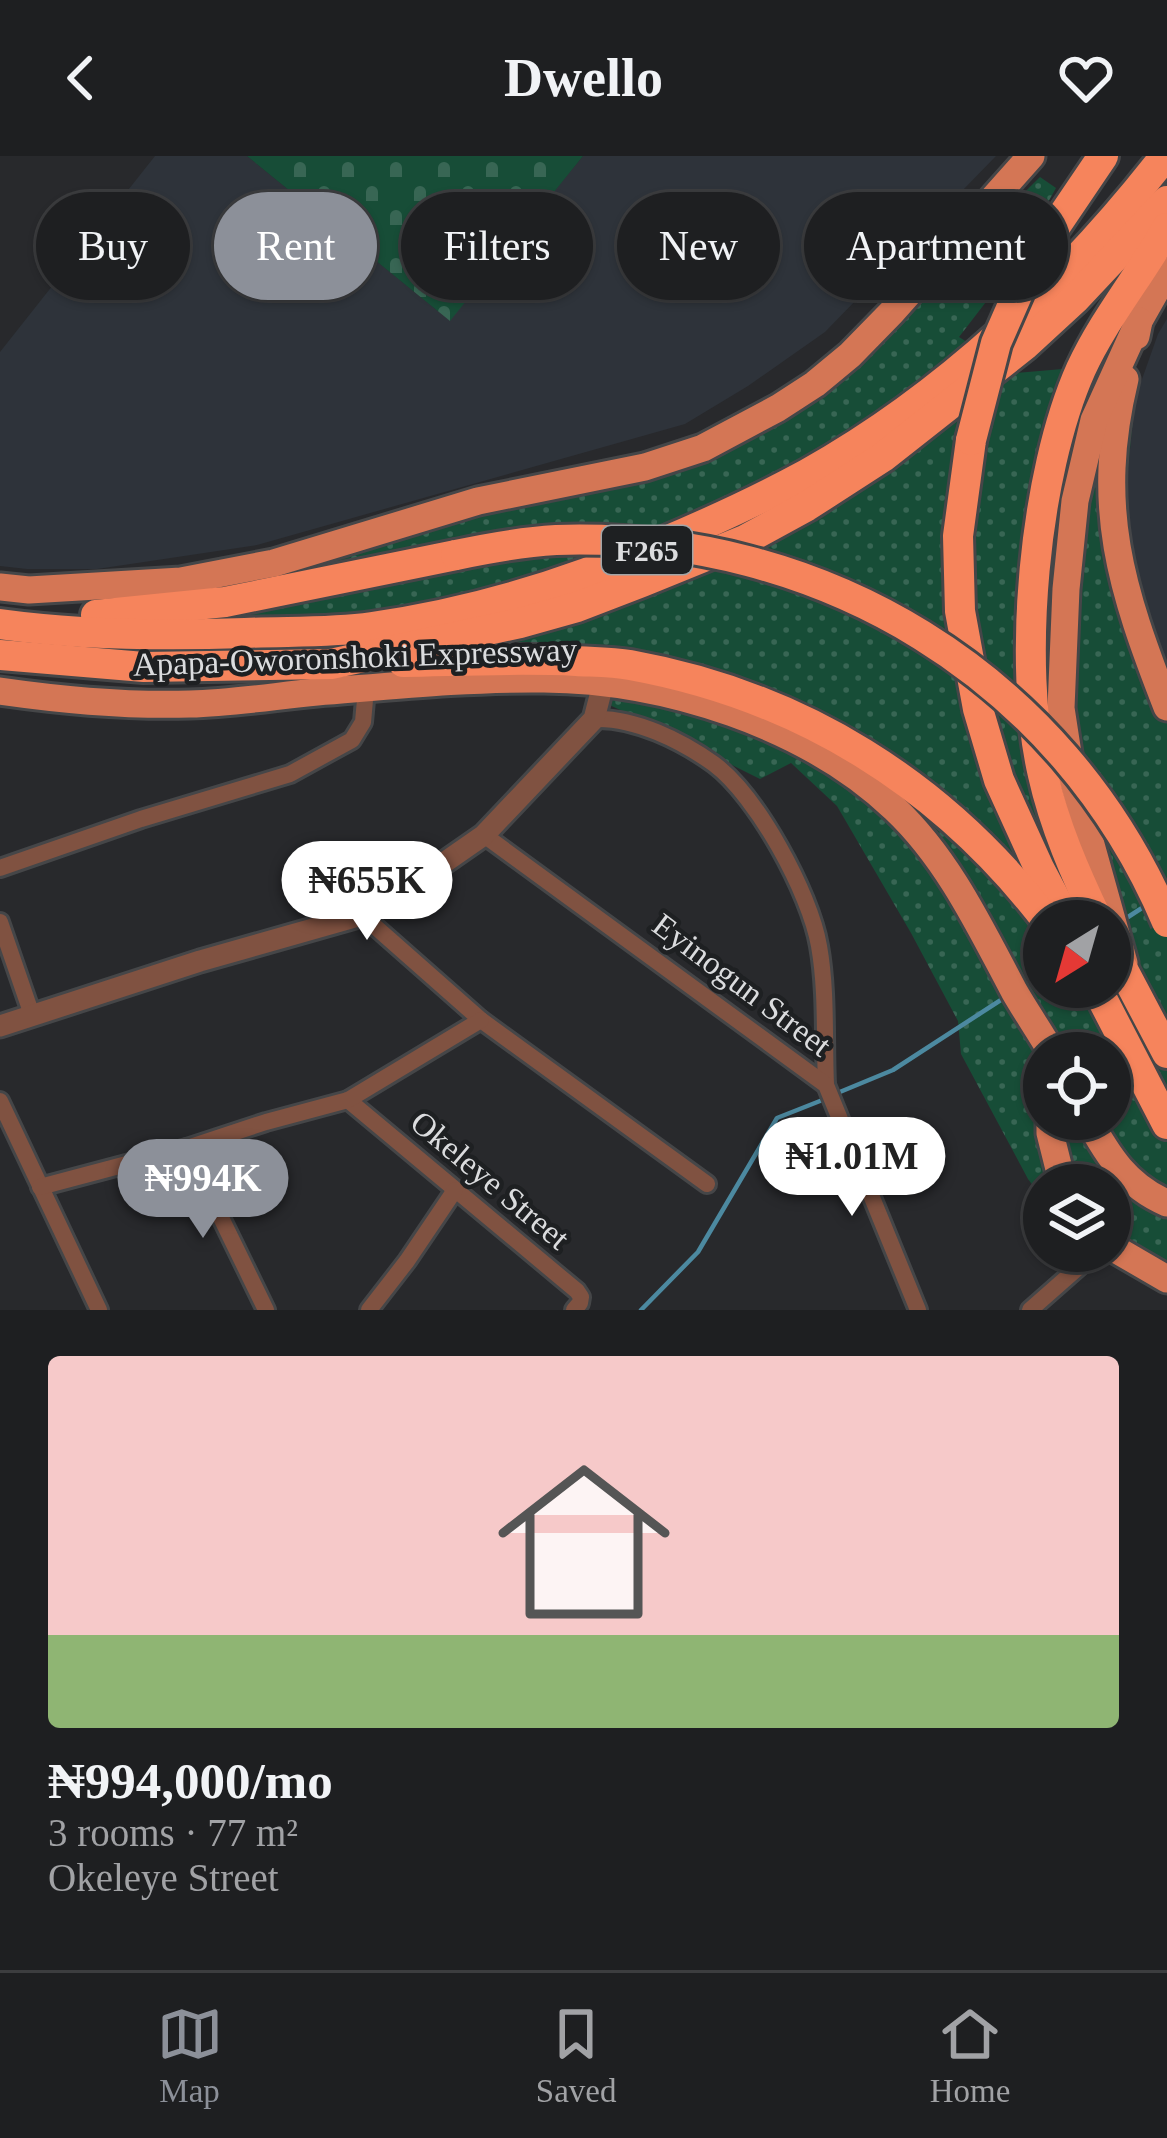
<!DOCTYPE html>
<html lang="en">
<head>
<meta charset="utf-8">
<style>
  body { margin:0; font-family:"Times New Roman",serif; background:#2b2c2e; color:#f1f3f6; height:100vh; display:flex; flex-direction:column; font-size:45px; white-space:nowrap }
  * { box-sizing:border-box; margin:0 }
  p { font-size:39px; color:#a1a2a5 }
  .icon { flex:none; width:66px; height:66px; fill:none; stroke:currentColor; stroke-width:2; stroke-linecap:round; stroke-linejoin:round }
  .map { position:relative; height:1154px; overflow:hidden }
  .drawer { display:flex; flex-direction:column; background:#1e1f21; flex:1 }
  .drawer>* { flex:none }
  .top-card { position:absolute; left:36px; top:36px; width:1095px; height:108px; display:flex; gap:24px }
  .needle { width:78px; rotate:217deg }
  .fabs { position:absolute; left:1023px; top:744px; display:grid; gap:24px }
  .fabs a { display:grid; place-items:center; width:108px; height:108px; border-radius:50%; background:#1e1f21; box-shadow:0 3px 9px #0004,0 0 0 3px #3c3d3f; font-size:60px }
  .price { position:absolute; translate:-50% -102px; padding:0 27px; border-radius:42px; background:#fff; color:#222; font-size:39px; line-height:78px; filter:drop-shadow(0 3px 6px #0008) }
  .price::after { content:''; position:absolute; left:50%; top:72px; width:36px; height:27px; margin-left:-18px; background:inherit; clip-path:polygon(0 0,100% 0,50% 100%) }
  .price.on { background:#8c9099; color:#fff }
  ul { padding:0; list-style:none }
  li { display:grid; align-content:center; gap:24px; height:636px; padding:0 48px }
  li+li { border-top:3px solid #3c3d3f }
  li span { display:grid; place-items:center; height:372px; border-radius:12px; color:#555 }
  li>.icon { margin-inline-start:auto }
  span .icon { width:216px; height:216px; fill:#fffc; stroke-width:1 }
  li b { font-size:51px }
  .tag { padding:0 42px; border-radius:54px; background:#1e1f21; box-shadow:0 3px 9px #0004,0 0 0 3px #3c3d3f; font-size:42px; line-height:108px }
  .tag.on { background:#8c9099; color:#fff }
  header { display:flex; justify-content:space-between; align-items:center; height:156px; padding:0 48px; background:#1e1f21; font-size:54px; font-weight:600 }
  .tabs { display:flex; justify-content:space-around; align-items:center; height:168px; border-top:3px solid #3c3d3f; background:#1e1f21; font-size:33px; color:#a1a2a5 }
  .tabs a { display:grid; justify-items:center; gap:6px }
  .tabs .on { color:#8c9099 }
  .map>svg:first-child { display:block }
  .built { fill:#2e333a }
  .grass { fill:url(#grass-dots); fill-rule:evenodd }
  .cemetery { fill:url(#cemetery-stones) }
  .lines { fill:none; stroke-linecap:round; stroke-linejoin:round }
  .stream { stroke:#4c89a0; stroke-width:4.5 }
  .minor-casing { stroke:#454648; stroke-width:22 }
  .tertiary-casing { stroke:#454648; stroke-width:27 }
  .primary-casing { stroke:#454648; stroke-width:33 }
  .motorway-casing { stroke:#454648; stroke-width:36 }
  .minor { stroke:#805241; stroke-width:16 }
  .tertiary { stroke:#805241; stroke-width:21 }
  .primary { stroke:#d47655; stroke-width:27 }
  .motorway { stroke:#f6845c; stroke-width:30 }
  .motorway-bridge-casing { stroke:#454648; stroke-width:36; stroke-linecap:butt }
  .motorway-bridge { stroke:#f6845c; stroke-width:30 }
  .labels { text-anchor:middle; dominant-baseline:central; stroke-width:9; stroke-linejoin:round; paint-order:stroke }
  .shield { fill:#1e2022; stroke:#a2a4a6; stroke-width:3 }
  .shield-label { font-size:30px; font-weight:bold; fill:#dbdcde }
  .street-label { font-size:33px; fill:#dbdcde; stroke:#1e2022 }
</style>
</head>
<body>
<header><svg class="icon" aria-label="back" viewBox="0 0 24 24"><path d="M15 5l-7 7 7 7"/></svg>Dwello<svg class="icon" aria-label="heart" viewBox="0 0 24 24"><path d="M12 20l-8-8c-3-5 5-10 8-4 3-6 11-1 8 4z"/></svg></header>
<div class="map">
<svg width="1167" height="1154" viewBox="0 0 1167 1154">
  <defs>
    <pattern id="grass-dots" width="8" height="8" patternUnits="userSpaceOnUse" patternTransform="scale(3)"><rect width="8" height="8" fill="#174d37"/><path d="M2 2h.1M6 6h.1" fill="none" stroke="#386654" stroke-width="1.8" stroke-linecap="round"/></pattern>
    <pattern id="cemetery-stones" width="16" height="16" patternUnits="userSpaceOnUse" patternTransform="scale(3)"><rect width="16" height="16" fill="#174d37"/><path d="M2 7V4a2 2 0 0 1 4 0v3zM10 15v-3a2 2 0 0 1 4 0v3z" fill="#386654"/></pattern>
  </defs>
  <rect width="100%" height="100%" fill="#28292c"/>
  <g class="built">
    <polygon points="155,0 247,0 449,164 583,0 996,0 825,176 748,230 685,268 257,389 97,413 27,413 0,410 0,196"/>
    <polygon points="1167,163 1167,510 1136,428 1126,333 1135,243 1158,178"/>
  </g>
  <path class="grass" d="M1040,21L1056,32L1009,116L959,181L1016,217L1098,210L1135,243L1126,333L1136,428L1167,510V1106L1136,1092L1110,1084V1029H1044V1044L1028,1023L961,898L958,865L911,777L837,650L791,607L760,623L642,564L479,489L234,461L198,421L595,327L843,216ZM1044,765H1110V831H1044ZM1044,897H1110V963H1044Z"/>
  <polygon class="cemetery" points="247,0 583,0 450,165"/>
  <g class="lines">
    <g class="stream">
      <polyline points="1125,763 1145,750"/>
      <polyline points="1022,831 1044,816"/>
      <polyline points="835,938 893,914 1007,840"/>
      <polyline points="641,1154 698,1096 777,962 825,943"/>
    </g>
    <g class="minor-casing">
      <g id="minor">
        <path d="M594,563C634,561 682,585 714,608C757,640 810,737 819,790C827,835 824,883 826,929"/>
        <polyline points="484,679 826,929 918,1154"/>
        <polyline points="0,712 141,663 290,618 352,584 363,566 366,533"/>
        <polyline points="362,759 481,864 707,1028"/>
        <polyline points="0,766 32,859"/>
        <polyline points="348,944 577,1135 581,1141 580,1147 574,1154"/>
        <polyline points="0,945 99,1154"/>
        <polyline points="187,992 266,1154"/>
        <polyline points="40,1031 187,992 266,966 348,944 481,864"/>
        <polyline points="369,1154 407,1105 455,1034"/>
        <polyline points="1030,1154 1097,1095"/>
      </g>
    </g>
    <g class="tertiary-casing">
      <polyline id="tertiary" points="0,870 200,805 362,759 412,729 484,679 594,563 603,528"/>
    </g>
    <g class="primary-casing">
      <g id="primary">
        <polyline points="1136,180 1139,165 1167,115"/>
        <path d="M1125,223C1094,351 1121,433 1167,551"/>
        <polyline points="0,431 29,434 181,425 274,407 478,345 645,311 703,292 778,252 815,228 850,199 892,156 1031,0"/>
        <path d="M0,535C63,544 126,550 190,548C233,547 275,540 317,536C392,530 469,522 544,523C665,524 807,569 895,653C948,703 980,771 1014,835C1026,856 1040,876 1052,897"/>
        <polyline points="1124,807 1071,617 1061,552 1066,433 1075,345 1094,264 1139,165"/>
        <polyline points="1050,963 1050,977 1063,1029"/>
        <path d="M1088,963C1108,1000 1127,1030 1167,1047"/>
        <polyline points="1110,1090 1167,1123"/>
      </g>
    </g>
    <g class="motorway-casing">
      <g id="motorway">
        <polyline points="1032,105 1103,0"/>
        <polyline points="971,284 958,380 960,455 978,553 999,624 1039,712 1067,765"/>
        <polyline points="96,459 225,446 456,399"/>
        <path d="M0,468C81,479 163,480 245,477C287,475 330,477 372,471C471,457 567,428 659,388C709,367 759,344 807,318C945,241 1068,125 1165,0"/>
        <polyline points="0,499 144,511 331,508 520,467 577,451 642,426 745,384 807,350 883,301 1025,189 1075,143 1167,45"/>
        <path d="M403,506C461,505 518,502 576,505C594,506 613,506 630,509C801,540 942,628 1047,765"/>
        <path d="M1098,765C1076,719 1054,669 1043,619C1017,508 1034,318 1081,213C1104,163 1140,120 1167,72"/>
        <polyline points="1110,789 1167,897"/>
        <polyline points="1096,831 1167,968"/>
      </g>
    </g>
    <use href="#minor" class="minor"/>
    <use href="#tertiary" class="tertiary"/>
    <use href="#primary" class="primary"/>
    <use href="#motorway" class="motorway"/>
    <g class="motorway-bridge-casing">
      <g id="motorway-bridge">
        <polyline points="971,284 996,187 1032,105"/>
        <path d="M456,399C489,392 522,386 556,384C821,375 1063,520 1167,766"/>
      </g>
    </g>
    <use href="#motorway-bridge" class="motorway-bridge"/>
  </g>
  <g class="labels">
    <rect class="shield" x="602" y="370" width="90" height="48" rx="9"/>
    <g class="shield-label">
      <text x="647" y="394">F265</text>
    </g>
    <g class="street-label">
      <text transform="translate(355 501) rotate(-2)">Apapa-Oworonshoki Expressway</text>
      <text transform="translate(742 829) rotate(37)">Eyinogun Street</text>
      <text transform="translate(490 1024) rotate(40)">Okeleye Street</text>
    </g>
  </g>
</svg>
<div class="fabs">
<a><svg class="needle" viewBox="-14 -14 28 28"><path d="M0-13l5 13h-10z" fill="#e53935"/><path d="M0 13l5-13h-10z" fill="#a1a2a5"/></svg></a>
<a><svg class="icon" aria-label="locate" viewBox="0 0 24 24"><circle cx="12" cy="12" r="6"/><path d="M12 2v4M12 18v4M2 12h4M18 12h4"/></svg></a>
<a><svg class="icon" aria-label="layers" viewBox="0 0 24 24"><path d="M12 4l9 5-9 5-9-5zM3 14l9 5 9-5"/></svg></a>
</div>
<b class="price" style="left:367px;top:787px">₦655K</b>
<b class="price" style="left:852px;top:1063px">₦1.01M</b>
<b class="price on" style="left:203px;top:1085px">₦994K</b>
<div class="top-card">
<a class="tag">Buy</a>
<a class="tag on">Rent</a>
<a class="tag">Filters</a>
<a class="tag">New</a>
<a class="tag">Apartment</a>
</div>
</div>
<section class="drawer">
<ul>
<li><span style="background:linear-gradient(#f6c9c9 75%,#8fb573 0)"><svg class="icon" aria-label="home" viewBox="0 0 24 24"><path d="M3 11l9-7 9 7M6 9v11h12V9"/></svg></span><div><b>₦994,000/mo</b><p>3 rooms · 77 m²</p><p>Okeleye Street</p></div></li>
</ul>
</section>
<nav class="tabs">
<a class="on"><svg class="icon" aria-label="map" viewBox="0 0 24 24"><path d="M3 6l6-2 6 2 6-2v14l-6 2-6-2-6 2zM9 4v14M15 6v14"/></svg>Map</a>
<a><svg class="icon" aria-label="saved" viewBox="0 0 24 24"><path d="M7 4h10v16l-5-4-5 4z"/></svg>Saved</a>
<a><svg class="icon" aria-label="home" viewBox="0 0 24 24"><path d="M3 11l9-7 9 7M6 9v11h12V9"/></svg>Home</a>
</nav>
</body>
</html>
